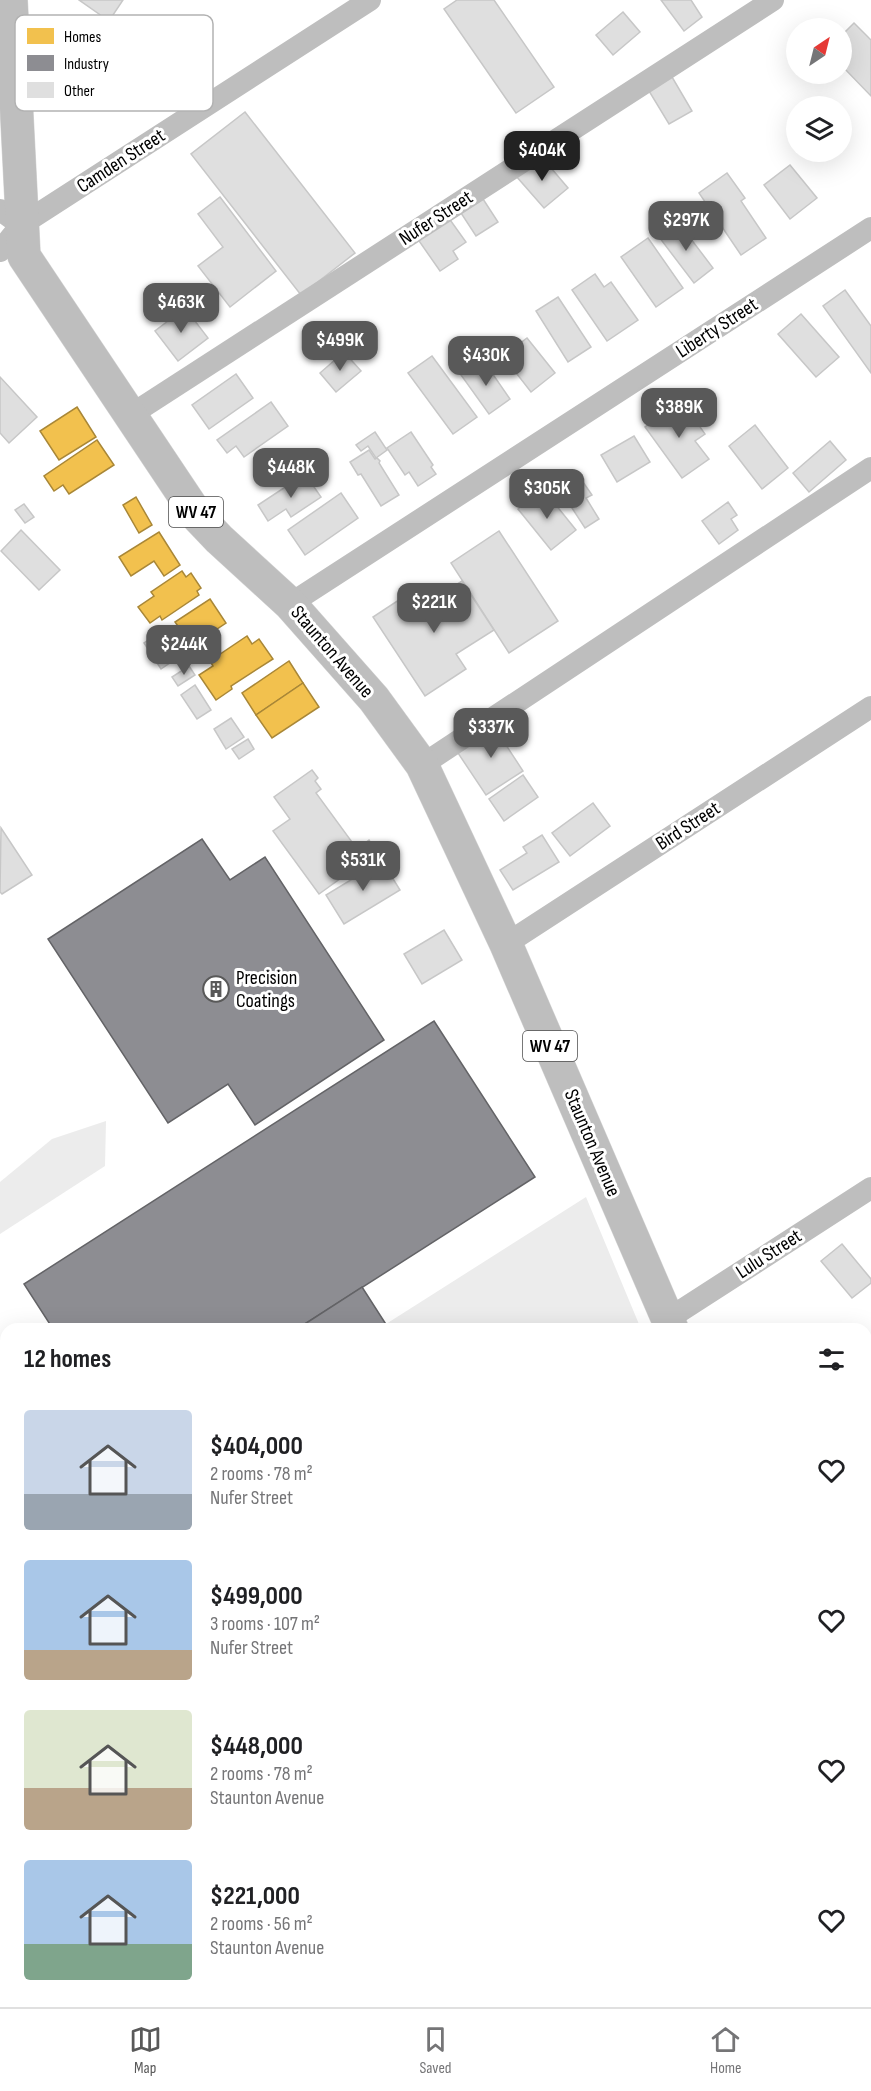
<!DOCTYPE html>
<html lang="en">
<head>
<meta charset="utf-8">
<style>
  body { margin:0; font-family:"Sofia Sans Condensed",sans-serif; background:#f6f6f6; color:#202124; height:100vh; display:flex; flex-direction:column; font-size:22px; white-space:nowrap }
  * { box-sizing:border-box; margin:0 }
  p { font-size:20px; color:#757577 }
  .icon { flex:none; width:33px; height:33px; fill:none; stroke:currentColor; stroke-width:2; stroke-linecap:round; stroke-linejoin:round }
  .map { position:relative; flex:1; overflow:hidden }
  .side { position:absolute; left:0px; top:1323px; width:872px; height:684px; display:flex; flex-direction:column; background:#fff; border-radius:18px 18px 0 0; box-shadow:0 6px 24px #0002 }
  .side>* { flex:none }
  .needle { width:39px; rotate:35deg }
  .tools { position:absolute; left:786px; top:18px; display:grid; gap:12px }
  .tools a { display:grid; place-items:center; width:66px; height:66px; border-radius:50%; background:#fff; box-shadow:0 6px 24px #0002; font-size:30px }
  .price { position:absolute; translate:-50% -51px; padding:0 14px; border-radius:12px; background:#595959; color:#fff; font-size:20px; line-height:39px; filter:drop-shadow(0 2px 3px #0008) }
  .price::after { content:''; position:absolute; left:50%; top:36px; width:18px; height:14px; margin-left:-9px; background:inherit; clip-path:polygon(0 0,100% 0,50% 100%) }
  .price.on { background:#222; color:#fff }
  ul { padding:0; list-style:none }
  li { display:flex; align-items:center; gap:18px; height:150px; padding:0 24px }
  li span { display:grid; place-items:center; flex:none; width:168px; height:120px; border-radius:6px; color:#555 }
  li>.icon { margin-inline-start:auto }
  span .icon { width:72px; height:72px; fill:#fffc; stroke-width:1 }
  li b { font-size:26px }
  h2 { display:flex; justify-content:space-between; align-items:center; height:72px; padding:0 24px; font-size:26px }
  .menu { display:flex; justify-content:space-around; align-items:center; height:84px; border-top:2px solid #e0e0e0; background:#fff; font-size:16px; color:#757577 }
  .menu a { display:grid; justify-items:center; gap:3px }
  .menu .on { color:#595959 }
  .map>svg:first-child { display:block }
  .green { fill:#ececec }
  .homes { fill:#f2c14e; stroke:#a98737; stroke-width:1.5 }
  .industry { fill:#8d8d92; stroke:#636366; stroke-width:1.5 }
  .building { fill:#dfdfdf; stroke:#c7c7c7; stroke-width:1.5 }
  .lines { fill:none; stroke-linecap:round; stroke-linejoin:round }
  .primary-casing { stroke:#dbdbdb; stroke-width:34 }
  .minor { stroke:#bebebe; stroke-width:22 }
  .primary { stroke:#bebebe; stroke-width:33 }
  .labels { text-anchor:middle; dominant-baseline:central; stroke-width:6; stroke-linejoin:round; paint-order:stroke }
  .shield { fill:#fff; stroke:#4c4c4c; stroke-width:1.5 }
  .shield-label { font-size:18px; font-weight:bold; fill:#000 }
  .street-label { font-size:20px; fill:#000; stroke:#fff }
  .poi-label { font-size:20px; fill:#000; stroke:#fff; text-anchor:start }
  .key { fill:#fff; stroke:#b2b2b2; stroke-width:1.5 }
  .key-label { font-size:16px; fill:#000 }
</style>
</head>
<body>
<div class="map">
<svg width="871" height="2007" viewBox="0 0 871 2007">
  <rect width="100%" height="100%" fill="#fff"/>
  <g class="green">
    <polygon points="106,1121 105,1166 0,1234 0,1182 52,1139"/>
    <polygon points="586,1197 641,1329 389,1329 386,1324"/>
    <polygon points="866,1868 871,1871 871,2007 227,2007 229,2001 866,2001"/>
  </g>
  <g class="homes">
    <polygon points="77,407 96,437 59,460 40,431"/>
    <polygon points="97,440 114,465 69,494 63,485 54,491 44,476"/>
    <polygon points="136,497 152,525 139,533 123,505"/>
    <polygon points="159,532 180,565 164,576 154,561 131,576 119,557"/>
    <polygon points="182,571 186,577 191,573 201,588 197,591 199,595 162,620 160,616 150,623 138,607 154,596 151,592"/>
    <polygon points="210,599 226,623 190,647 188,644 182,648 173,634 180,629 175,622"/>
    <polygon points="247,636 252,644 259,639 273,659 231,686 232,689 216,700 199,675 213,666 210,661"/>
    <polygon points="289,661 303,683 256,715 242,693"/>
    <polygon points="303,683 319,707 272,738 256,715"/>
  </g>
  <g class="industry">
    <polygon points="202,839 230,880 265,857 384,1040 255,1125 228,1084 168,1123 48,939"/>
    <polygon points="434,1021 535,1177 297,1329 53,1329 24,1284"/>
    <polygon points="362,1287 389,1329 297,1329"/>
    <polygon points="6,1519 6,2001 182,2001 185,2007 0,2007 0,1523"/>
  </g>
  <g class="building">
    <polygon points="79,0 123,0 109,21"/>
    <polygon points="457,0 494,0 554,87 516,113 444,9"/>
    <polygon points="661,0 691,0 702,17 684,31"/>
    <polygon points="623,12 640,32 613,55 596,35"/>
    <polygon points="854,23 871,40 871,96 842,66 842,47 848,40 842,35"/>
    <polygon points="672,77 692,111 669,124 649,91"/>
    <polygon points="245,112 355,253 301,295 191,154"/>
    <polygon points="540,155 568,188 544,208 516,176"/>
    <polygon points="790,165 817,198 790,219 764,185"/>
    <polygon points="727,173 745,198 741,201 766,238 741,255 699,193"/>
    <polygon points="220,197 276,271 230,307 198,266 223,247 198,214"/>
    <polygon points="483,199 498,222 476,236 461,213"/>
    <polygon points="448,217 466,242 453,251 458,259 440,271 417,238"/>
    <polygon points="678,222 713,268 694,283 659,237"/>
    <polygon points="648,238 683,288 656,307 621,257"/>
    <polygon points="595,274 604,287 611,282 638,320 607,341 572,290"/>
    <polygon points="845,290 871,326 871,373 823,306"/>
    <polygon points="558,297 591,347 568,362 536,311"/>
    <polygon points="185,308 208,338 178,361 155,331"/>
    <polygon points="801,314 839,357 816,377 778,334"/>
    <polygon points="527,338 555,373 531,392 503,356"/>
    <polygon points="344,352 361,371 336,392 320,373"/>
    <polygon points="432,356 477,417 453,434 408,373"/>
    <polygon points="483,360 510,399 489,414 461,375"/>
    <polygon points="236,374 253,398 209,429 192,405"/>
    <polygon points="0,377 37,417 9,443 0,433"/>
    <polygon points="682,401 705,434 695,441 709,459 682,478 645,427"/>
    <polygon points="271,402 288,426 244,457 236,446 227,453 217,440"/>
    <polygon points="755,425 788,468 762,489 729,446"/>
    <polygon points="375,432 387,450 376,458 368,446 361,451 356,445"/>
    <polygon points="411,432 433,465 431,467 436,474 418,486 409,472 405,475 387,448"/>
    <polygon points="634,436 650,462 617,482 601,455"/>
    <polygon points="830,441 846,460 809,492 793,473"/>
    <polygon points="369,450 375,459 377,458 380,461 379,463 399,495 381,506 361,474 358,475 350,462"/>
    <polygon points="576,472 592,495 586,498 599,519 585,528 557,485"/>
    <polygon points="305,474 321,497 291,517 286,509 268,521 258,505"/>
    <polygon points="543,489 576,530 551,550 518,509"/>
    <polygon points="341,493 358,518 305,555 288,530"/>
    <polygon points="728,502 737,515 731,519 738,530 719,544 702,521"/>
    <polygon points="24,504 34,517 25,523 15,510"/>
    <polygon points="21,530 60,570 39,590 1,551"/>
    <polygon points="499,531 558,621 509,653 451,563"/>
    <polygon points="462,581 494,630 456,654 466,669 425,696 373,617 414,590 424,605"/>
    <polygon points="163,630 180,656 161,669 144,643"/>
    <polygon points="189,666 195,675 178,686 172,677"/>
    <polygon points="195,685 211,710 197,719 181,695"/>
    <polygon points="231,718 244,737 226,749 214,729"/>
    <polygon points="500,722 513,741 506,745 523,771 486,795 456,750"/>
    <polygon points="248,739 254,749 239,759 232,749"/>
    <polygon points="312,770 318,778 315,781 321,789 316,793 357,849 369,840 377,852 319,894 273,831 290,819 274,797"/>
    <polygon points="523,775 538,797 504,821 489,799"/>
    <polygon points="593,803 610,826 570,856 552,833"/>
    <polygon points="1,828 32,875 2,894 0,892"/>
    <polygon points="542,835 559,862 513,890 500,870 527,853 523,847"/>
    <polygon points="382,861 400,890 344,924 326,895"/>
    <polygon points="444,930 462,960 422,984 404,954"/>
    <polygon points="842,1244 871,1279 871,1283 852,1298 821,1261"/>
  </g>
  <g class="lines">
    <g class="primary-casing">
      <g id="primary">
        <polyline points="11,0 24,256 199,518 219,539 290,604 374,699 422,765 506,944 672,1329"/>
        <polyline points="866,1777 871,1790"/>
      </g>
    </g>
    <g class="minor">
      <polyline points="0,210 21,225"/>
      <polyline points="0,251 21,225 370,0"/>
      <polyline points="129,416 773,0"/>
      <polyline points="290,604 871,228"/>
      <polyline points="422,765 871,468"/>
      <polyline points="506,944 871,707"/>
      <polyline points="668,1319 871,1188"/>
      <polyline points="866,1641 871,1645"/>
    </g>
    <use href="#primary" class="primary"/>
  </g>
  <defs>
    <g id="building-ring" transform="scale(1.35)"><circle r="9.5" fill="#fff" stroke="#595959" stroke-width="1.5"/><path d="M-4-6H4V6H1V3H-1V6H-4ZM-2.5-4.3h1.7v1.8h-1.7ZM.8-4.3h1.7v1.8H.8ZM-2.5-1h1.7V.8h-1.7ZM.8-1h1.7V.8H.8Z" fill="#595959"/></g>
  </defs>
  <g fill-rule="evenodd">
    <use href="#building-ring" x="216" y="989"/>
  </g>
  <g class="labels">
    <g class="shield">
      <rect x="169" y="497" width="54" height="30" rx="4.5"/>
      <rect x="523" y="1031" width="54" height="30" rx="4.5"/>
    </g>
    <g class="shield-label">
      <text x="196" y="512">WV 47</text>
      <text x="550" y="1046">WV 47</text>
    </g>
    <g class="street-label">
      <text transform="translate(121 161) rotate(-33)">Camden Street</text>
      <text transform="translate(436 218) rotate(-33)">Nufer Street</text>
      <text transform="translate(717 328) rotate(-33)">Liberty Street</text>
      <text transform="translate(332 652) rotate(49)">Staunton Avenue</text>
      <text transform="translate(688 826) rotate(-33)">Bird Street</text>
      <text transform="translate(592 1143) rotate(67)">Staunton Avenue</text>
      <text transform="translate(769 1254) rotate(-33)">Lulu Street</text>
    </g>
    <g class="poi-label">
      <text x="236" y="978">Precision<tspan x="236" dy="23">Coatings</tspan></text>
    </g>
  </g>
  <rect x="15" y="15" width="198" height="96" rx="9" class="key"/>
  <rect x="27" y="28" width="27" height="16" fill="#f2c14e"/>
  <rect x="27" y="55" width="27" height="16" fill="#8d8d92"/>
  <rect x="27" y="82" width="27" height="16" fill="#dfdfdf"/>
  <g class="key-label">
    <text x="64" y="42">Homes</text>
    <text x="64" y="69">Industry</text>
    <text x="64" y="96">Other</text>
  </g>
</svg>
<div class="tools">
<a><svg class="needle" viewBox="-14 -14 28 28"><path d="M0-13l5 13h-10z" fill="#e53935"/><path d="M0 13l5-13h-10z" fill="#757577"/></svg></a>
<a><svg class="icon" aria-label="layers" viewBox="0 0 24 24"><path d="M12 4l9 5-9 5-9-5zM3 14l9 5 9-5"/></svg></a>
</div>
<b class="price on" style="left:542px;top:182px">$404K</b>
<b class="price" style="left:686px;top:252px">$297K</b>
<b class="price" style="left:181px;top:334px">$463K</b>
<b class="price" style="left:340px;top:372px">$499K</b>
<b class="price" style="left:486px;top:387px">$430K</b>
<b class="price" style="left:679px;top:439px">$389K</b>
<b class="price" style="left:291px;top:499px">$448K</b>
<b class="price" style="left:547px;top:520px">$305K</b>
<b class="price" style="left:434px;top:634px">$221K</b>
<b class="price" style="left:184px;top:676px">$244K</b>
<b class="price" style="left:491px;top:759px">$337K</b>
<b class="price" style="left:363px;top:892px">$531K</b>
<section class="side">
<h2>12 homes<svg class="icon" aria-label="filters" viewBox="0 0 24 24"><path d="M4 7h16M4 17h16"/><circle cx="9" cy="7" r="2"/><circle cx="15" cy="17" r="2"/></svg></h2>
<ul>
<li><span style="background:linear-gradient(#c9d6e8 70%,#9aa5b1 0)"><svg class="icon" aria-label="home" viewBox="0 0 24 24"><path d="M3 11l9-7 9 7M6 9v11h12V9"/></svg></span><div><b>$404,000</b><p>2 rooms · 78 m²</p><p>Nufer Street</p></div><svg class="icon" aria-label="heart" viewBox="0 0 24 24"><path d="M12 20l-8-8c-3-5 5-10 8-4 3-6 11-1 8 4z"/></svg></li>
<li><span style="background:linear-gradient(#a9c7e8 75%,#b9a48a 0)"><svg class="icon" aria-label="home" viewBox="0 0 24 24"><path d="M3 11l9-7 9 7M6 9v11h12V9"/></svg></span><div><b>$499,000</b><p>3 rooms · 107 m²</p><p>Nufer Street</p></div><svg class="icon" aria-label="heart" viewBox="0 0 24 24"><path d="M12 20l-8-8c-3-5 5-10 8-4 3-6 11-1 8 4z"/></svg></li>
<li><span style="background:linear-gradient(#dfe7d0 65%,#b9a48a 0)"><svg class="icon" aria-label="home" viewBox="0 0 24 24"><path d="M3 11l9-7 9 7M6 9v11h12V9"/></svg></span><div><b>$448,000</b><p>2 rooms · 78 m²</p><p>Staunton Avenue</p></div><svg class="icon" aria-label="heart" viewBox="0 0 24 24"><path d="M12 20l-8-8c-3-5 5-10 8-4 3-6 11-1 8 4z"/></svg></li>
<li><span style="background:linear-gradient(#a9c7e8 70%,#7fa58c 0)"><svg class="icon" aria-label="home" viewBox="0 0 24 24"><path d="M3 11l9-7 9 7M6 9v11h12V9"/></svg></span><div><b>$221,000</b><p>2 rooms · 56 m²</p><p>Staunton Avenue</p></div><svg class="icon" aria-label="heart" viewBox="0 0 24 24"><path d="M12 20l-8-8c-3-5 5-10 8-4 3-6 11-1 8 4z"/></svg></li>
</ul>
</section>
</div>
<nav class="menu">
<a class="on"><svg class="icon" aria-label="map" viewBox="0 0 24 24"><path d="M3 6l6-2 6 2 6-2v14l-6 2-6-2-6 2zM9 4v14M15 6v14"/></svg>Map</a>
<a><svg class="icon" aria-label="saved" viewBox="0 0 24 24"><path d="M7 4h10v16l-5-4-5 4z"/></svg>Saved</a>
<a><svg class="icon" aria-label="home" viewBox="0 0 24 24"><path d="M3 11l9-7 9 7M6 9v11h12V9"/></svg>Home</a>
</nav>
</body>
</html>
